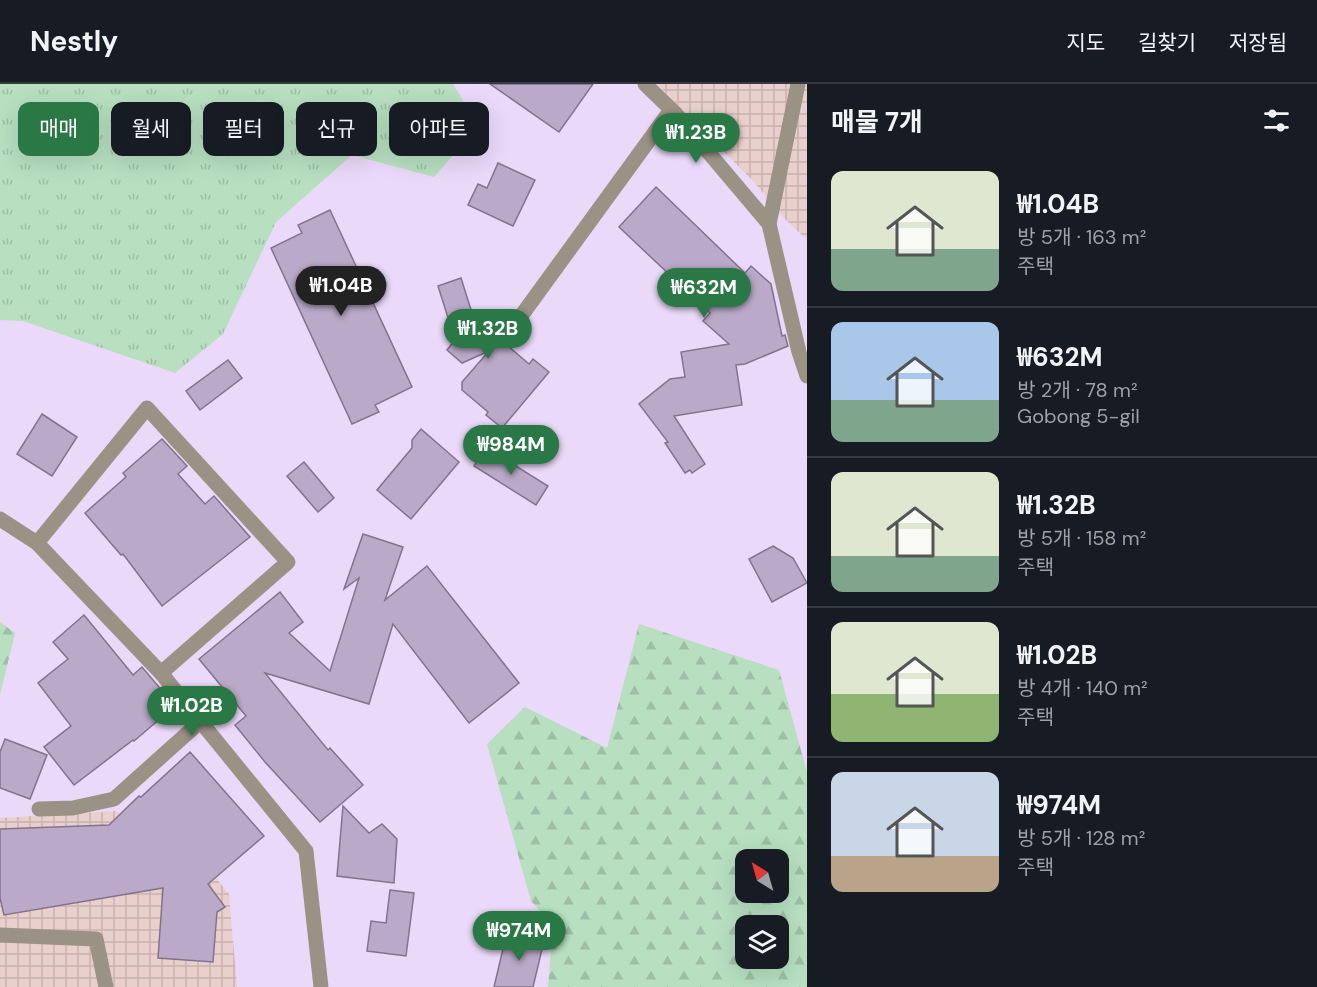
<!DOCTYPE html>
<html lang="ko">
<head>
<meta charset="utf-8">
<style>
  body { margin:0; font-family:"DM Sans","Noto Sans KR",sans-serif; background:#242831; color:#f1f3f6; height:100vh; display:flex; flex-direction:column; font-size:22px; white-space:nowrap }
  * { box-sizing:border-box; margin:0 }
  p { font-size:20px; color:#9ea1a6 }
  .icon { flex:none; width:33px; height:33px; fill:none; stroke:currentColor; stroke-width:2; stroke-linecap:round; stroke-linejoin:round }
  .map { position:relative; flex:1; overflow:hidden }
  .drawer { display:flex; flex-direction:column; background:#171b24; width:510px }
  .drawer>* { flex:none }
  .guide { position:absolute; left:18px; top:18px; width:570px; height:54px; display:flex; gap:12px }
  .needle { width:39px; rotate:323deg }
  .controls { position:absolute; left:735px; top:765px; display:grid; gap:12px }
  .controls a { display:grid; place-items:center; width:54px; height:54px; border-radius:12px; background:#171b24; box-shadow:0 6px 24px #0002; font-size:30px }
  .price { position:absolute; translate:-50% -51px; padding:0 14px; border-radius:21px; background:#2b7847; color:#fff; font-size:20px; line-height:39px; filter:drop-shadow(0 2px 3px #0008) }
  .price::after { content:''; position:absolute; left:50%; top:36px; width:18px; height:14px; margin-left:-9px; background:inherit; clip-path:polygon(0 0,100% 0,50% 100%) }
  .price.selected { background:#222; color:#fff }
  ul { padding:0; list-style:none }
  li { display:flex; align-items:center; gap:18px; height:150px; padding:0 24px }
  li+li { border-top:2px solid #363941 }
  li span { display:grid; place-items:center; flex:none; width:168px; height:120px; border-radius:12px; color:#555 }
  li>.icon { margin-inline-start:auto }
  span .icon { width:72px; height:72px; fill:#fffc; stroke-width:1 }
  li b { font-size:26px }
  h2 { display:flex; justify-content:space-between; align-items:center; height:72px; padding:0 24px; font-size:26px }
  .chip { padding:0 21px; border-radius:12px; background:#171b24; box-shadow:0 6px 24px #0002; font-size:21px; line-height:54px }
  .chip.selected { background:#2b7847; color:#fff }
  header { display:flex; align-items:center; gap:36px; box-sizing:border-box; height:84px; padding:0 30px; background:#171b24; border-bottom:2px solid #363941 }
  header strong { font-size:28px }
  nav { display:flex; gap:33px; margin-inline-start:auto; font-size:21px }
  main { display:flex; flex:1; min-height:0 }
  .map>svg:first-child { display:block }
  .industrial { fill:url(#industrial-grid) }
  .grass { fill:url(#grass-tufts) }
  .forest { fill:url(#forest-firs); fill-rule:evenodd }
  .building { fill:#baa9c8; stroke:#82738f; stroke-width:1.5 }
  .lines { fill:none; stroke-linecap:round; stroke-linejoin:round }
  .minor { stroke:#9b9286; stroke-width:15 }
</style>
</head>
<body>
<header>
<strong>Nestly</strong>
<nav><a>지도</a><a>길찾기</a><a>저장됨</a></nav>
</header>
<main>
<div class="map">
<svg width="807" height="903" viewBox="0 0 807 903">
  <defs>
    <pattern id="industrial-grid" width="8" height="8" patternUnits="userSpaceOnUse" patternTransform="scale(1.5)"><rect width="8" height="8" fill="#ead0cc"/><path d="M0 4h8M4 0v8" fill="none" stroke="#c9b2b0"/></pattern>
    <pattern id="grass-tufts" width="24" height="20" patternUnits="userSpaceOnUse" patternTransform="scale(1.5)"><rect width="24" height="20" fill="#b7dfc0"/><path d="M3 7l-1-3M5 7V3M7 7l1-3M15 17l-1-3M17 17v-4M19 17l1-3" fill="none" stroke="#9ebfa5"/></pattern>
    <pattern id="forest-firs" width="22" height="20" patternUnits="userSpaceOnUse" patternTransform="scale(1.5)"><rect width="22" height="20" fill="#b7dfc0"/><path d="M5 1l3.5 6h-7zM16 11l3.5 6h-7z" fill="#9ebfa5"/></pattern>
  </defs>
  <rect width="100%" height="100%" fill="#ead9f9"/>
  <g class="industrial">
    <polygon points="657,0 807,0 807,156 785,135 753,97"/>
    <polygon points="116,727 156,748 179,748 229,810 237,903 0,903 0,734"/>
  </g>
  <polygon class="grass" points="0,0 453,0 479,42 434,93 352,71 276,138 223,250 175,289 23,237 0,236"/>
  <g class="forest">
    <polygon points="0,538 15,549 0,611"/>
    <path d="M639,540L779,586L807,688V903H548L553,841L531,817L487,660L525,623L607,664ZM746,776H778V808H746ZM746,842H778V874H746Z"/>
  </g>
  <g class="building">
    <polygon points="490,0 593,0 559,48"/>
    <polygon points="498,79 535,96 513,142 468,121 478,100 487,104"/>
    <polygon points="656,103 745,189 751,182 771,200 782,252 785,251 788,262 745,280 736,281 742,321 674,332 705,380 692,389 690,386 685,389 665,359 668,358 639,320 670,295 685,293 681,268 729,260 703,237 710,229 619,143"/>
    <polygon points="330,126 412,303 375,321 379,328 352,340 271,164 302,149 298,141"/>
    <polygon points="461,194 473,232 529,280 533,275 549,288 502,344 486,331 488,328 462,306 462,298 489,267 462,279 447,266 455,256 438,202"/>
    <polygon points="228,276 242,294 200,326 186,307"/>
    <polygon points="42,330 77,353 52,392 17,370"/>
    <polygon points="421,345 459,378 411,435 377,406 412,364 412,356"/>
    <polygon points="162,355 187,382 178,390 205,420 214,412 250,453 162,522 123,470 121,471 85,429 126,393 123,389"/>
    <polygon points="485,363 548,402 536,421 474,382"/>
    <polygon points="304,378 334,414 318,428 287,392"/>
    <polygon points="363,450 403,463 385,516 427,482 519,599 469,639 393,540 369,620 265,589 328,666 330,664 363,701 320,738 265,678 235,641 246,632 199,575 280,508 303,538 289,549 330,587 359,494 344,505"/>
    <polygon points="773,462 793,474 807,499 772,518 749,475"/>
    <polygon points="84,531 133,591 142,583 175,622 134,657 133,656 74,701 44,663 71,642 38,599 68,575 53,558"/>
    <polygon points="5,655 47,671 30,715 0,704 0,668"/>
    <polygon points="190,668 264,752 208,800 225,823 217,828 213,878 158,874 163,804 4,831 0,814 0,745 109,741 139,712 141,713"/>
    <polygon points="343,722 369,749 382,740 397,755 394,799 337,792"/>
    <polygon points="390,806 414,809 406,872 367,867 371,837 386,839"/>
    <polygon points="507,848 544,857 533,903 494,903"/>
  </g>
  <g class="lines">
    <g class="minor">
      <polyline points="645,0 676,30 769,140 799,268 807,292"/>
      <polyline points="769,140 798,0"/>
      <polyline points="516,239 671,26"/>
      <polyline points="0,435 37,459 161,589 306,767 321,903"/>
      <polyline points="37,459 147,324 288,478 161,589"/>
      <polyline points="39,725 73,724 114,715 201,637"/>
      <polyline points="0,851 96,855 106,903"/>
    </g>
  </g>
</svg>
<div class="controls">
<a><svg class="needle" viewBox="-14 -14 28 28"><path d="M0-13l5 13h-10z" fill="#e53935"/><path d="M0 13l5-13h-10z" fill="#9ea1a6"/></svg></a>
<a><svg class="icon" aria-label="layers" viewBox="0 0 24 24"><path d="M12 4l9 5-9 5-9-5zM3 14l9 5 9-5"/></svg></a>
</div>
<b class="price" style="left:696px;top:80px">₩1.23B</b>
<b class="price selected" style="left:341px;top:233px">₩1.04B</b>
<b class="price" style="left:704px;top:235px">₩632M</b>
<b class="price" style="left:488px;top:276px">₩1.32B</b>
<b class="price" style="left:511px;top:392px">₩984M</b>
<b class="price" style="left:192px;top:653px">₩1.02B</b>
<b class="price" style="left:519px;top:878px">₩974M</b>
<div class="guide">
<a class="chip selected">매매</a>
<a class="chip">월세</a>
<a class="chip">필터</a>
<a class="chip">신규</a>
<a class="chip">아파트</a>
</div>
</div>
<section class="drawer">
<h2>매물 7개<svg class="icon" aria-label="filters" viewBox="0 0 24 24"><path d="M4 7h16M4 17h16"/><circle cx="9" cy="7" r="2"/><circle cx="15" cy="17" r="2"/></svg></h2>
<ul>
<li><span style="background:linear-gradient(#dfe7d0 65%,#7fa58c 0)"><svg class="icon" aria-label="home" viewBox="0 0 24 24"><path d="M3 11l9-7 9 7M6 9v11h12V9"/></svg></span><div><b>₩1.04B</b><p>방 5개 · 163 m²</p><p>주택</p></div></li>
<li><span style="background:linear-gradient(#a9c7e8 65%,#7fa58c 0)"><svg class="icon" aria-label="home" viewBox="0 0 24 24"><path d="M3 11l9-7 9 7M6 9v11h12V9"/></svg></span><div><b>₩632M</b><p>방 2개 · 78 m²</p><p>Gobong 5-gil</p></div></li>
<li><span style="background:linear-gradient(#dfe7d0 70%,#7fa58c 0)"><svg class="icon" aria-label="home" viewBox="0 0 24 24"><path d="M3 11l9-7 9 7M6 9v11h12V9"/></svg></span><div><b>₩1.32B</b><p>방 5개 · 158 m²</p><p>주택</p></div></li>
<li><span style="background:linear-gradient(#dfe7d0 60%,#8fb573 0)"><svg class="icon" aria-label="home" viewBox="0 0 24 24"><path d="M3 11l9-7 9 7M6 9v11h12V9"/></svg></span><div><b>₩1.02B</b><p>방 4개 · 140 m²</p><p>주택</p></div></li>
<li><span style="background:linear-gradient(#c9d6e8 70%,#b9a48a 0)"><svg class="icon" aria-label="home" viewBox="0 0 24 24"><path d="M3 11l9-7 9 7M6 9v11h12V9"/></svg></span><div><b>₩974M</b><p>방 5개 · 128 m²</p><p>주택</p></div></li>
</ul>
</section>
</main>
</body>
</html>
